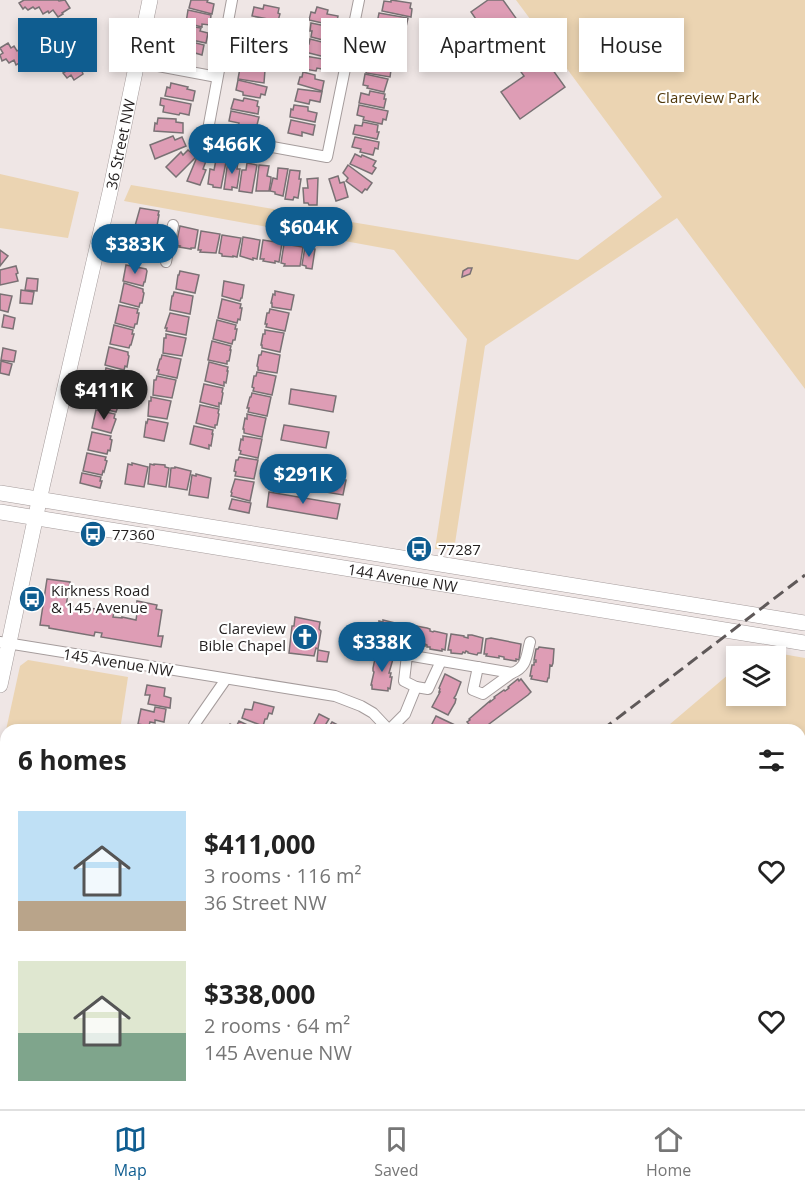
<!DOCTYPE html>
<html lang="en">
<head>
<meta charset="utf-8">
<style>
  body { margin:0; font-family:"Open Sans",sans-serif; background:#f6f6f6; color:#222; height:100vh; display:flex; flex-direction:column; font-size:22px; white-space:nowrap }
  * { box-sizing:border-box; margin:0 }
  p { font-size:20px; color:#767676 }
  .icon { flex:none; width:33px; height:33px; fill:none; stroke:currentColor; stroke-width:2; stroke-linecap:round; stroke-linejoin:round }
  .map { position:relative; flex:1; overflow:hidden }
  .drawer { position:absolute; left:0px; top:724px; width:806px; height:386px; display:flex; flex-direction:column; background:#fff; border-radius:18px 18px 0 0; box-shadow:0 3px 9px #0003 }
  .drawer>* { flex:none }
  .top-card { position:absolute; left:18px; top:18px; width:770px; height:54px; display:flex; gap:12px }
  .tools { position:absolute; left:726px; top:646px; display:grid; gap:12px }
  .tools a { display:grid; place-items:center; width:60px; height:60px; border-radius:0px; background:#fff; box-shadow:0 3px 9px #0003; font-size:30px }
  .price { position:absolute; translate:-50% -51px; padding:0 14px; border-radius:21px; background:#0f5d90; color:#fff; font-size:20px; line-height:39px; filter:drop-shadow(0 2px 3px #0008) }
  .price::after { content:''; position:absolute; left:50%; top:36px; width:18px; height:14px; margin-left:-9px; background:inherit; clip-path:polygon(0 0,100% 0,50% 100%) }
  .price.active { background:#222; color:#fff }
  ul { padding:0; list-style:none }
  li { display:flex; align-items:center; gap:18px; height:150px; padding:0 18px }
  li span { display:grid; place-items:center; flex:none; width:168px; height:120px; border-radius:0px; color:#555 }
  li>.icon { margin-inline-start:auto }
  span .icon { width:72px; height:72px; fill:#fffc; stroke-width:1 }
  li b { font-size:26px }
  h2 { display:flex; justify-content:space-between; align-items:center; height:72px; padding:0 18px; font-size:26px }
  .tag { padding:0 21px; border-radius:0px; background:#fff; box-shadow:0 3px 9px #0003; font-size:21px; line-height:54px }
  .tag.active { background:#0f5d90; color:#fff }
  .dock { display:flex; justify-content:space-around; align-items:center; height:84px; border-top:2px solid #e0e0e0; background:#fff; font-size:16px; color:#767676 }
  .dock a { display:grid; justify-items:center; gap:3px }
  .dock .active { color:#0f5d90 }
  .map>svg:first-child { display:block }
  .green { fill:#ebd4b2 }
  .building { fill:#de9db5; stroke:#797174; stroke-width:1.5 }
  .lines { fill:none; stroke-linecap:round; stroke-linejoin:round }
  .street-casing { stroke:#a59c9c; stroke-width:12 }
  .secondary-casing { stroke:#a59c9c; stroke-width:16 }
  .street { stroke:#fff; stroke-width:10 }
  .secondary { stroke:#fff; stroke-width:15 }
  .rail { stroke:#5f5959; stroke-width:3; stroke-dasharray:12 6; stroke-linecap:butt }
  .labels { text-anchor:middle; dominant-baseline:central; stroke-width:4.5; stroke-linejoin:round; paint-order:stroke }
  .park-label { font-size:15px; fill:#50380b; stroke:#fff }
  .street-label { font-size:15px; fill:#231f1f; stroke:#fff }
  .poi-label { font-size:15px; fill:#231f1f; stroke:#fff; text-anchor:start }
</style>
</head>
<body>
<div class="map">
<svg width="805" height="1109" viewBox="0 0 805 1109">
  <rect width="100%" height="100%" fill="#efe6e5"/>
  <g class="green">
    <polygon points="516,0 805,0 805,389 677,218 485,346 454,550 435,549 467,339 394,250 124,201 131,185 578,260 662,197"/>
    <polygon points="0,174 79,192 68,238 0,228"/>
    <polygon points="759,650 805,658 805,937 800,938 800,730 663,730 736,668 736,696 776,696 776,657 750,657"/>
    <polygon points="28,660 128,677 120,730 6,730 20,666"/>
  </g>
  <g class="building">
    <polygon points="24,0 58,0 59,1 65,0 70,8 62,13 63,14 58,17 53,10 49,13 48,11 43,14 39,7 35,9 33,7 28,10 25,7 23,9 19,3"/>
    <polygon points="191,0 208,0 207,2 214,4 212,14 189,8"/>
    <polygon points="391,0 411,3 410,8 412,9 411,17 382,11 384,1 391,2"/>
    <polygon points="488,0 503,0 565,87 520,119 501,92 524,76 485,22 480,25 471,12"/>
    <polygon points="264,5 279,8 278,13 280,14 278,21 252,16 254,7 263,9"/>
    <polygon points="317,7 328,10 327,14 338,16 336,26 309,20 311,12 315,13"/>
    <polygon points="188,10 211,15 210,25 202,24 202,27 186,23"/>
    <polygon points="379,13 408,18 406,27 403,27 402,32 383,28 384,24 377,23"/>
    <polygon points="251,19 279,24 277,33 275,32 274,37 258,33 258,31 249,29"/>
    <polygon points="311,23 336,28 333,38 324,36 323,40 311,37 312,31 310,31"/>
    <polygon points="183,25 201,28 200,31 208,33 206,43 177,37 179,28 183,28"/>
    <polygon points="383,30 397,33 396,39 399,40 397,47 373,42 375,32 382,33"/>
    <polygon points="255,36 273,40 272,44 275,45 273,53 245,47 247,37 254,39"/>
    <polygon points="80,37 83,41 86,40 89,44 83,48 86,53 84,55 87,59 80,63 83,68 81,69 83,74 74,80 71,75 67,78 63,73 68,70 65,66 70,63 66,58 71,55 68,50 72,47 70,43"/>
    <polygon points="180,39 204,45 202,55 195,53 194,56 180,53 181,47 178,46"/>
    <polygon points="310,39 322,42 322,46 331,48 329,58 305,52 307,44 309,44"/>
    <polygon points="8,43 11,48 14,46 17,51 24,46 27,51 29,49 32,54 38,50 41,55 44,53 46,57 53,53 56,58 53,60 56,65 46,71 43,67 39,69 37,65 31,68 29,64 24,66 21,62 16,65 14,60 9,63 6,59 2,61 0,55 3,53 0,48"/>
    <polygon points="372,44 401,50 399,59 396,58 395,63 376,59 377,55 370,53"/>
    <polygon points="244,49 270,55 268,63 266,62 265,68 251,65 251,61 242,59"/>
    <polygon points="305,56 329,60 327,70 317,68 316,71 304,69 305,64 303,64"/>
    <polygon points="376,60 392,63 390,77 366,73 368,63 375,64"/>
    <polygon points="250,67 265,70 264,83 238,79 240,68 250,70"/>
    <polygon points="303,72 315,75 315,79 324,81 322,91 298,84 300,77 302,77"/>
    <polygon points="365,74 388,79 384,92 367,88 368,86 363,85"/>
    <polygon points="238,80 267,87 265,95 261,94 260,98 243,95 243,92 236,90"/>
    <polygon points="171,83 188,87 187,89 195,91 193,101 165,96 167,87 170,88"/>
    <polygon points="298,89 322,92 320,102 310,100 309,104 295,101"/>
    <polygon points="370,91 385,94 384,99 386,99 384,108 359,103 361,93 369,95"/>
    <polygon points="161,98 191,104 189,115 180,113 179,115 163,112 164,106 160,105"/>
    <polygon points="244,98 258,101 257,106 259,107 258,114 231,109 234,99 243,101"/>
    <polygon points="294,105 308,107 308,111 317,113 315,122 290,117 291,109 293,110"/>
    <polygon points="359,105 388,111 386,120 383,119 382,124 363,120 364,117 357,115"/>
    <polygon points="231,111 259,117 257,125 255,125 254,129 238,126 239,123 229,121"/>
    <polygon points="158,118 176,119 176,122 183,123 183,133 154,131 155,123 157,124"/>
    <polygon points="291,120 315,125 313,135 302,132 302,136 288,133"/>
    <polygon points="363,122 378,125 377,132 379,132 377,139 353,134 355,125 362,126"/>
    <polygon points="173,136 175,140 182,137 186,146 155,159 150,145"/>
    <polygon points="355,137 379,142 378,149 375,148 373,155 360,152 361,149 352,147"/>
    <polygon points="188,150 196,157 176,177 166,167 181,152 183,155"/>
    <polygon points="355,154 361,157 362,155 376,161 373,166 376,168 372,174 350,164"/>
    <polygon points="197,157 206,161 203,169 206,170 200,185 187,181"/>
    <polygon points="216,160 226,162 221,188 213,187 213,185 208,184 210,169 214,170"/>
    <polygon points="228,160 238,161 237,169 240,169 237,188 232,187 232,190 224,189"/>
    <polygon points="247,163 257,165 252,193 239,191 242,170 246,170"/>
    <polygon points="259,165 269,166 267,176 271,177 271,179 269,191 256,191"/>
    <polygon points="348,165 372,183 367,190 365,189 362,193 346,181 348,178 343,173"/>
    <polygon points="278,168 288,169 283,196 275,194 275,192 270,191 273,178 277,179"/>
    <polygon points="290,170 300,171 299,179 301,179 298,198 294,197 293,200 285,199"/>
    <polygon points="338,176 340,183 344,182 348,197 336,201 329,179"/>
    <polygon points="318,178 317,205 309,205 308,203 304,203 303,188 308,188 307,179"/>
    <polygon points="140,208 159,211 158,215 159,215 157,226 155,226 155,230 135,226"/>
    <polygon points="180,226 198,230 195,248 191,248 191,249 179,247 180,246 176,245"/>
    <polygon points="134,229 153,232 153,236 154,237 152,247 150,247 150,251 130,247"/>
    <polygon points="201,231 220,234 216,253 200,252 201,250 198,250"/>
    <polygon points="222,235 241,238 237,257 233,256 233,257 222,256 222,254 219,253"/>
    <polygon points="243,237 260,240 257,259 253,258 253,260 240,256"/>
    <polygon points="263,240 282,243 279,262 275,261 275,263 263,261 264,259 260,259"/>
    <polygon points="284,244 303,247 300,266 284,266 285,264 281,263"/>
    <polygon points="305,247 315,249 312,269 306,268 306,266 302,265"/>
    <polygon points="0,250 8,256 0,266"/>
    <polygon points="126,265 146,269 147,271 145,282 144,282 143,286 123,281"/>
    <polygon points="16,266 18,273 16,274 18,281 0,285 0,270"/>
    <polygon points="468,268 472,268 470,274 462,277 463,271"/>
    <polygon points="180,271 199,275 195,293 176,289 178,275 179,275"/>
    <polygon points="27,278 38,279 37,291 25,290"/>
    <polygon points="224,281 244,285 242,298 241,298 240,301 222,296"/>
    <polygon points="124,283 143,289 143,292 144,293 142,303 140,303 139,307 120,302"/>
    <polygon points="21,290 34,292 32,304 20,303"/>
    <polygon points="275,291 294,295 291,310 272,307 272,303 271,303 273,294 275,295"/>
    <polygon points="174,292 193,296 190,314 170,310 172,296 173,296"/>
    <polygon points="0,294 12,296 8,312 0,310"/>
    <polygon points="222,299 241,304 240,308 242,308 240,320 238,319 237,323 218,318"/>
    <polygon points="119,305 138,309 137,313 139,313 137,324 135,324 134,328 115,323"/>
    <polygon points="270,309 289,313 285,331 266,327 267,324 265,324 267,313 269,313"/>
    <polygon points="170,313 189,317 186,335 166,331 167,328 165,328"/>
    <polygon points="4,315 15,318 13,329 2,327"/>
    <polygon points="217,320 236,325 235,329 237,329 235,340 233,340 232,344 213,339"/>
    <polygon points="114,325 133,330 132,334 134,334 131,345 130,345 129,348 110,344"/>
    <polygon points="265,330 284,333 280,352 262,348 262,345 261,345 263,334 265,334"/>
    <polygon points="166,334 186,338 182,356 163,353 164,338 166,338"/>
    <polygon points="212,341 231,346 230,350 231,350 229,361 227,361 227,364 208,360"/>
    <polygon points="109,347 128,352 128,355 129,356 127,367 125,366 124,370 105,365"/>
    <polygon points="3,348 16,351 14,362 1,360"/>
    <polygon points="262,351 280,355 277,373 258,370 258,367 257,366 259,355 261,355"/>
    <polygon points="162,355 181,359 177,378 158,374 159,370 157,370 160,359 161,359"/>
    <polygon points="1,361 12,364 9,375 0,373"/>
    <polygon points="209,362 228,367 227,371 228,371 226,383 224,382 224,386 205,381"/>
    <polygon points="106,368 125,373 123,388 122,387 121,390 102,387"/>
    <polygon points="257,372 276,376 272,395 253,391 254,388 252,387 254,376 256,376"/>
    <polygon points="157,376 176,380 172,398 153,395 154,380 156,380"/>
    <polygon points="204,384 223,388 222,392 223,393 221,404 219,403 219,407 200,402"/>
    <polygon points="101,389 120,393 119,397 121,398 116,412 97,407"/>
    <polygon points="291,389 336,396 333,412 289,404"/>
    <polygon points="252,393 271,397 267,416 248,412 249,408 247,408 250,397 251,397"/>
    <polygon points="151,397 171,401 167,419 148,416 149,401 151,401"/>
    <polygon points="200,405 219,409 218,413 219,414 217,425 215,425 215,428 196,423"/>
    <polygon points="96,410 115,414 114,418 116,419 111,433 92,428"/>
    <polygon points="247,414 266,418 262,437 244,433 244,429 243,429 245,418 247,419"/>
    <polygon points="148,419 168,423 164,441 144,437 146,422 147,423"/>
    <polygon points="284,425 329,432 326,448 281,440"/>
    <polygon points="194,426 213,430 212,434 213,434 211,446 209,445 209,449 190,444"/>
    <polygon points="92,432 111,436 110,439 112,440 110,451 108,450 107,454 88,450"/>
    <polygon points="243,436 262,439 258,458 240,454 241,451 239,450 241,439 243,440"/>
    <polygon points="87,453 106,457 105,460 107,461 104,472 103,471 102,475 83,471"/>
    <polygon points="239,457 258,460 254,479 235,476 236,472 234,471 236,460 238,460"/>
    <polygon points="132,463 148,467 144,487 125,484 128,464 132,465"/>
    <polygon points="150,464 154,465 154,464 165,465 165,467 169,468 166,487 148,484"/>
    <polygon points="175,467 191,471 187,490 169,487 171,468 175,468"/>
    <polygon points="275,468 346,480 343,495 272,483"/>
    <polygon points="82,473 101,477 100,481 102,481 100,488 80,483"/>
    <polygon points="196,474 211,478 208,498 189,495 192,475 196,476"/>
    <polygon points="235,479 254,482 250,501 231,496 232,493 231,492"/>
    <polygon points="269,492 340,504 337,519 267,507"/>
    <polygon points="232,499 251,503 249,513 229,509"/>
    <polygon points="47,579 70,582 66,606 83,609 83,607 114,612 113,617 122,618 122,617 136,620 138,607 136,607 137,601 157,605 156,609 162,610 158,636 163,636 161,647 101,637 102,633 95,632 94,636 49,628 49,626 40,625"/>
    <polygon points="295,617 320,622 319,629 321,631 318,649 316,648 314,656 289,653 292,626 294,626"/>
    <polygon points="383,620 399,624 400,623 427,628 430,629 430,631 433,632 434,631 447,634 445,650 442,649 442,651 430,649 430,647 427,647 427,645 425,644 425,646 413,644 413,643 407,642 407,644 396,642 397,640 391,639 391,641 380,639 380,637 377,637 379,621 383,622"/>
    <polygon points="451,634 464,636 464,637 468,638 468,635 472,635 483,638 481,653 478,653 477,655 468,653 468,652 466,651 465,653 463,652 462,654 451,653 451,650 448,650"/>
    <polygon points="491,638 521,644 519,660 516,659 516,661 504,659 504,657 499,656 499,658 486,656 487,654 484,654 486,639"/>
    <polygon points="539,647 554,649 553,663 552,666 550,665 549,678 548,678 547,682 531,679 532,676 530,676 532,665 534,665 534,662 536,662 536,660 534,660 536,649 538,649"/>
    <polygon points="318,650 329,652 327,662 317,661"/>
    <polygon points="376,654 392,656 391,659 393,659 389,673 391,673 390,677 392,677 390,689 388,688 388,691 372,689 372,685 371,685 374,672 373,671 373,668"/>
    <polygon points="445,674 461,682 456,695 454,698 456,699 455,703 448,715 432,707 440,692 439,692 440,689 439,688"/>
    <polygon points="518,679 519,681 521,679 531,692 528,695 481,730 474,730 467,722 470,720 469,719 490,701 490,702 495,698 494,697 504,690 505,691 509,688 508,687"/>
    <polygon points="147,685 165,688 164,696 171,698 170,708 148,704 150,695 145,695"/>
    <polygon points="254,702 274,707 272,714 269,713 267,719 265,719 263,726 242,718 245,709 252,710"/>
    <polygon points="155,707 166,709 164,722 155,720 155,723 150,722 149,726 138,724 141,709 154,712"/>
    <polygon points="319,714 329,719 323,729 314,724"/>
    <polygon points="436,716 457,726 460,728 459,730 440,730 431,726"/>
    <polygon points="239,721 254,728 253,730 227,730 230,724 236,727"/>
    <polygon points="332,722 347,730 327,730"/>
    <polygon points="0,833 6,835 6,850 3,849 0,857"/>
    <polygon points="0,913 2,916 6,913 6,935 0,928"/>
    <polygon points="3,977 6,981 6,994 5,995 0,988 0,980"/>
    <polygon points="0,1054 6,1061 6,1078 0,1070"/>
  </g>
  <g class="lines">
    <g class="street-casing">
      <g id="street">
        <polyline points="232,0 207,135 327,157 359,0"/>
        <polyline points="137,62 217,77"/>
        <polyline points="166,262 173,225"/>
        <polyline points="0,642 335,696 361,706 373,713 389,730"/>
        <polyline points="378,649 407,655"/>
        <polyline points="478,667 473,690 483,694 512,673"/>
        <polyline points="416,687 428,689 441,661"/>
        <polyline points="194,725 226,679"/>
        <path d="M389,730L405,714L416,687L404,681L407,655L512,673C527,667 526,657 530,642"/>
        <polyline points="0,757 6,760"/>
        <polyline points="0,1028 6,1023"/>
        <polyline points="800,1042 805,1041"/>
        <polyline points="614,1104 616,1109"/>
        <polyline points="751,1104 754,1109"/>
        <polyline points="277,1109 283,1104"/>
      </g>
    </g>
    <g class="secondary-casing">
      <g id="secondary">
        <polyline points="0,493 805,623"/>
        <path id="s1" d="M0,512L805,643"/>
        <path id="s2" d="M0,685L42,487L110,192L150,0"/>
        <polyline points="800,957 805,957"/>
        <polyline points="508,1109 515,1104"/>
      </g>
    </g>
    <use href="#street" class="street"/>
    <use href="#secondary" class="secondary"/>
    <g class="rail">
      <polyline points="602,730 805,575"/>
      <polyline points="106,1109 112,1104"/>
    </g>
  </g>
  <defs>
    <g id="bus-disc" transform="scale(1.35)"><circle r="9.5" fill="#0f5d90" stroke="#fff"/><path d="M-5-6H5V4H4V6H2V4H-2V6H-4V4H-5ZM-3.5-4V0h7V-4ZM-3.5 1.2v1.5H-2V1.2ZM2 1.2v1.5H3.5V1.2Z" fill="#fff"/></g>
    <g id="church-disc" transform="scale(1.35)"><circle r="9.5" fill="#0f5d90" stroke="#fff"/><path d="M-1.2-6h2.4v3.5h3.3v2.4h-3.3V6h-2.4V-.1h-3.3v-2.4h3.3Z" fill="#fff"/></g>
  </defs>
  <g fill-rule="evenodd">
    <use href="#bus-disc" x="93" y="534"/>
    <use href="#bus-disc" x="419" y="549"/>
    <use href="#bus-disc" x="32" y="599"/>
    <use href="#church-disc" x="305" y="637"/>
  </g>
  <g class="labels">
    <g class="park-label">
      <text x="708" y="97">Clareview Park</text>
    </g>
    <g class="street-label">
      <text stroke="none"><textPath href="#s2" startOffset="554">36 Street NW</textPath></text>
      <text stroke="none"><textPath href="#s1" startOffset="408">144 Avenue NW</textPath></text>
      <text transform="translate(118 662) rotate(9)">145 Avenue NW</text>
    </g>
    <g class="poi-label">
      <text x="112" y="534">77360</text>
      <text x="438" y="549">77287</text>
      <text x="51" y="590">Kirkness Road<tspan x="51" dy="17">&amp; 145 Avenue</tspan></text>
      <text x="286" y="628" text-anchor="end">Clareview<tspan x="286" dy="17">Bible Chapel</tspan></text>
    </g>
  </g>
</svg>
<div class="tools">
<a><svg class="icon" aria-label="layers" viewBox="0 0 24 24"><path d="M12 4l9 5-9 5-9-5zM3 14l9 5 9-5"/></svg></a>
</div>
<b class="price" style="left:232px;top:175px">$466K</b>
<b class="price" style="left:309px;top:258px">$604K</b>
<b class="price" style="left:135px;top:275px">$383K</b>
<b class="price active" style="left:104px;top:421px">$411K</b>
<b class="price" style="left:303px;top:505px">$291K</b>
<b class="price" style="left:382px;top:673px">$338K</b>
<div class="top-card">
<a class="tag active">Buy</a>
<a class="tag">Rent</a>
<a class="tag">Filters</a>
<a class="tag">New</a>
<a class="tag">Apartment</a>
<a class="tag">House</a>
</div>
<section class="drawer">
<h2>6 homes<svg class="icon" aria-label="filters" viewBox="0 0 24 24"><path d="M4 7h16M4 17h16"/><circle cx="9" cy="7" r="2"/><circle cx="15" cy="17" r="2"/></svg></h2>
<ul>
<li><span style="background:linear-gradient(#bfe0f5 75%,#b9a48a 0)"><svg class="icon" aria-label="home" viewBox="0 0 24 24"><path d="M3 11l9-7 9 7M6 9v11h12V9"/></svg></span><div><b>$411,000</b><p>3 rooms · 116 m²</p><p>36 Street NW</p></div><svg class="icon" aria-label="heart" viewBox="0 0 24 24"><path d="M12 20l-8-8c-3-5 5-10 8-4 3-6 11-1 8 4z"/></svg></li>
<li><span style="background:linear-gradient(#dfe7d0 60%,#7fa58c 0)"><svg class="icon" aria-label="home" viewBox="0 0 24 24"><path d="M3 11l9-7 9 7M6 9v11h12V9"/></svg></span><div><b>$338,000</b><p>2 rooms · 64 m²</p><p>145 Avenue NW</p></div><svg class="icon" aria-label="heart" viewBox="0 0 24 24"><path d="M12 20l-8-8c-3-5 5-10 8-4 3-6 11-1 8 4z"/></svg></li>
</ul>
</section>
</div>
<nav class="dock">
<a class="active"><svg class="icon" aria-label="map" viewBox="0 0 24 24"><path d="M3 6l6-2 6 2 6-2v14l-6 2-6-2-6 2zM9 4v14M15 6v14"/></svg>Map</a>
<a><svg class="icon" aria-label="saved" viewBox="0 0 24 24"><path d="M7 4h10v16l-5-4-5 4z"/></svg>Saved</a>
<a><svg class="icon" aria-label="home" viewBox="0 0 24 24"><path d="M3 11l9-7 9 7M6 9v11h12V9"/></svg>Home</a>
</nav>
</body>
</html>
